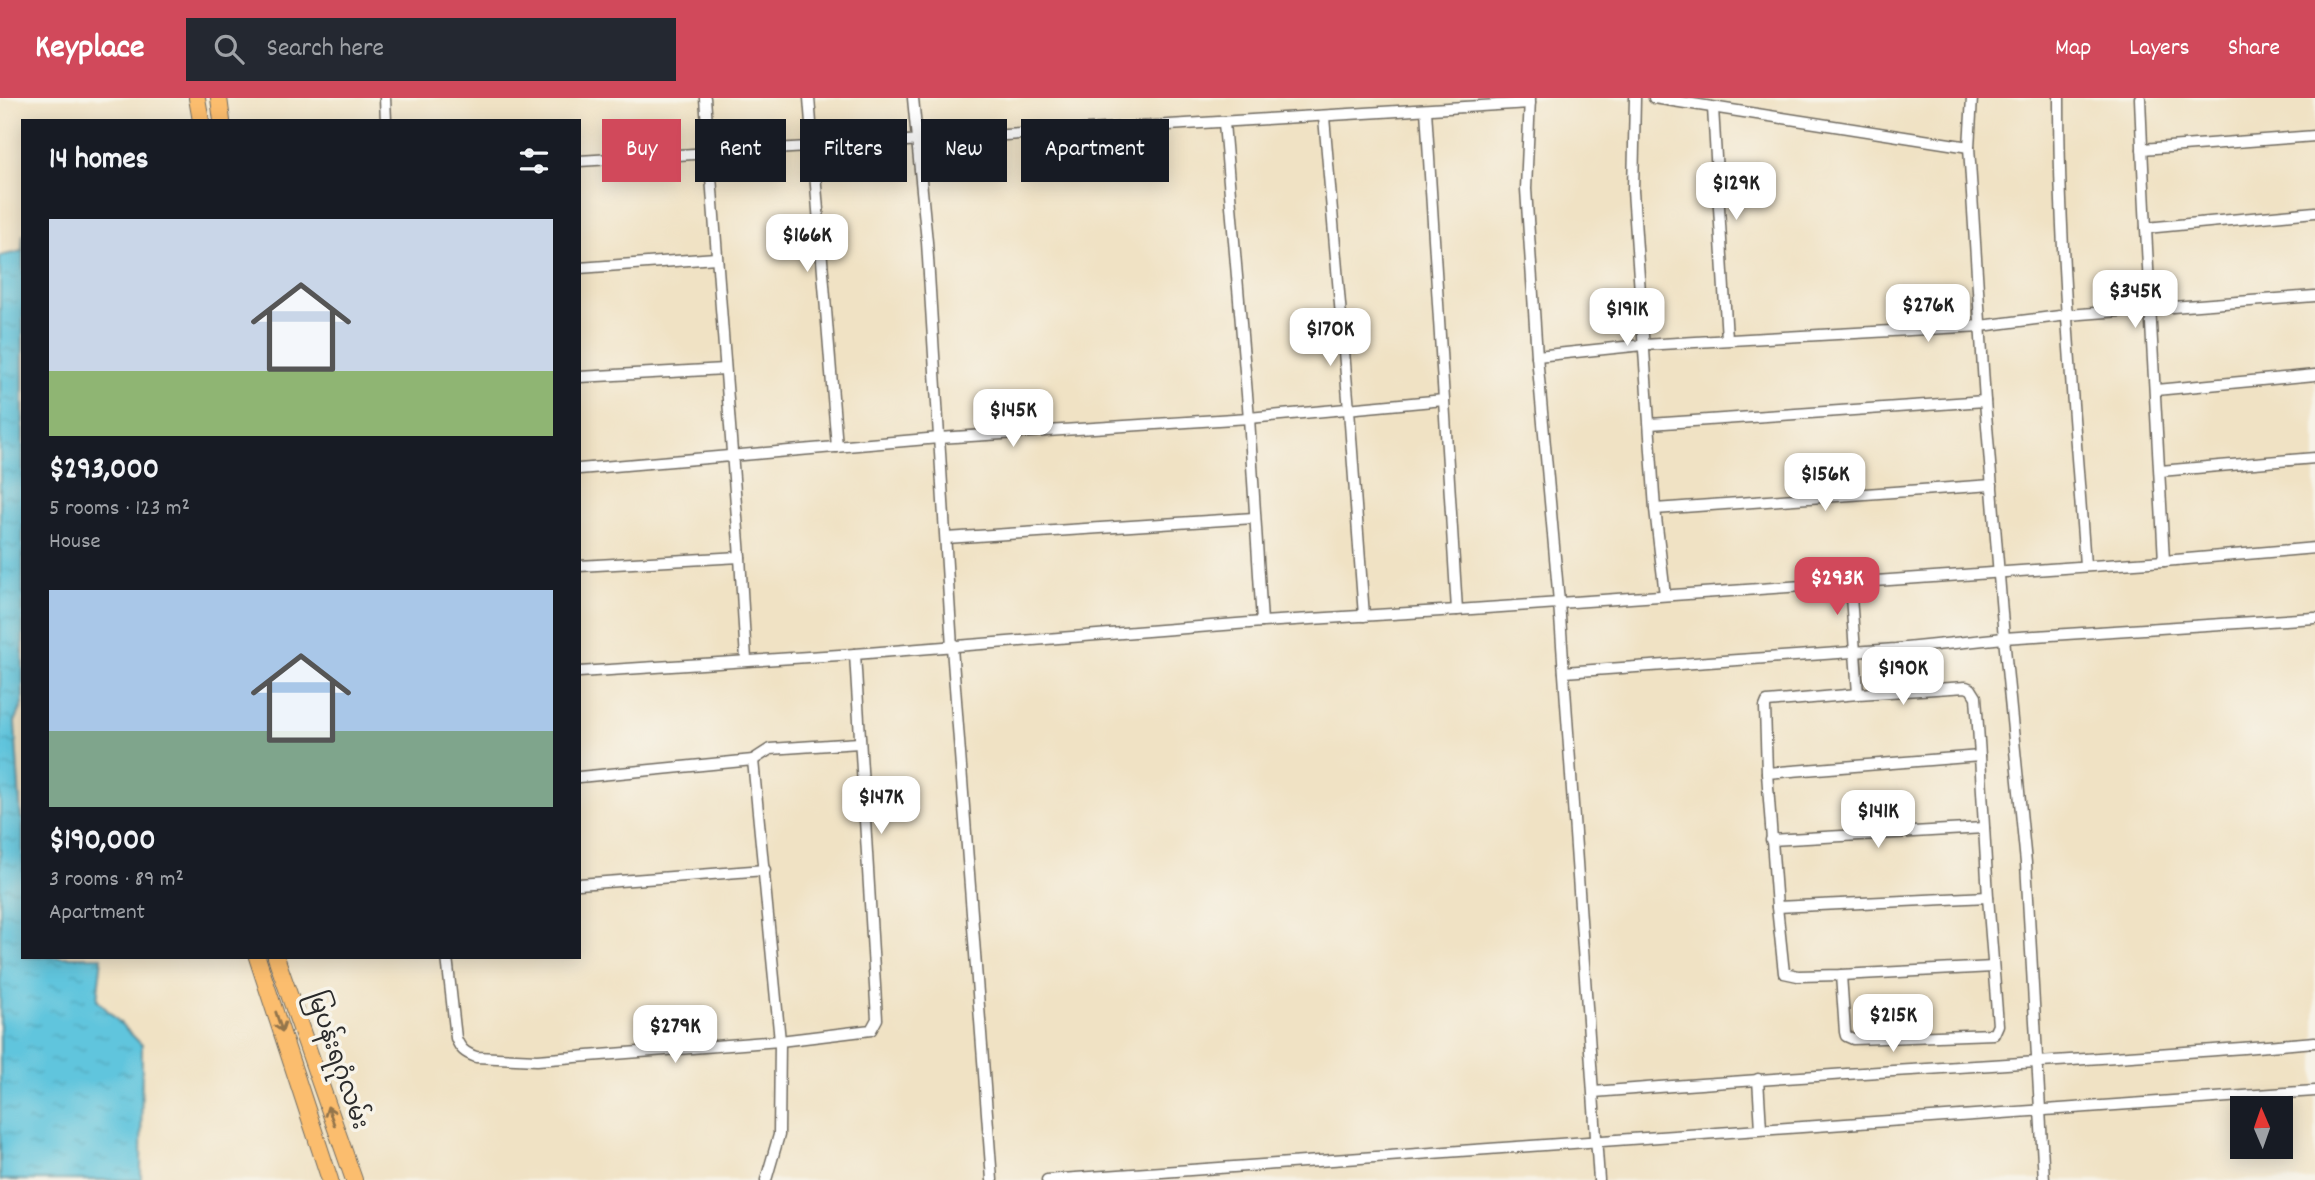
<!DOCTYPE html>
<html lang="en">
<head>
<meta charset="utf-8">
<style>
  body { margin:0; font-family:Dekko,"Noto Sans Myanmar",sans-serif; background:#242831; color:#f1f3f6; height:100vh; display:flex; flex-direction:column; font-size:26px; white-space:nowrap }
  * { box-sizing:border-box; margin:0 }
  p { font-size:23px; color:#9ea1a6 }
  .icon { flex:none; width:38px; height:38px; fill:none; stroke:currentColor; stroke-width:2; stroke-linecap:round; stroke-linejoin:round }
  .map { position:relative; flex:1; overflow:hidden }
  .panel { position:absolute; left:21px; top:21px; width:560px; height:840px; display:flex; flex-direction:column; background:#171b24; border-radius:0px; box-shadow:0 4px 18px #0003 }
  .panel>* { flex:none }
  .banner { position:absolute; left:602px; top:21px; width:665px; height:63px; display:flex; gap:14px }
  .needle { width:46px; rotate:358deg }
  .fabs { position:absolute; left:2230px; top:998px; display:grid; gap:14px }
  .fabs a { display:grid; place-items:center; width:63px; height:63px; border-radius:0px; background:#171b24; box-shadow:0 4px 18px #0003; font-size:35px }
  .price { position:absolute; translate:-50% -60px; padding:0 16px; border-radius:14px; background:#fff; color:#222; font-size:23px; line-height:46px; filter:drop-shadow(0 2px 4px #0008) }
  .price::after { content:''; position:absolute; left:50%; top:42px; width:21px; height:16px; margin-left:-10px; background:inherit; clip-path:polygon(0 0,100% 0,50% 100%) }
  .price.current { background:#d1495b; color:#fff }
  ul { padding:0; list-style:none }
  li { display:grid; align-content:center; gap:14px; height:371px; padding:0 28px }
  li span { display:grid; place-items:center; height:217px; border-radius:0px; color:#555 }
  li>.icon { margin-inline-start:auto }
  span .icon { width:126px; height:126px; fill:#fffc; stroke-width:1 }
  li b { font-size:30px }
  h2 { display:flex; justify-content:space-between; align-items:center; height:84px; padding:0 28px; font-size:30px }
  .chip { padding:0 24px; border-radius:0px; background:#171b24; box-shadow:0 4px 18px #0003; font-size:24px; line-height:63px }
  .chip.current { background:#d1495b; color:#fff }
  header { display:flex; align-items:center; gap:42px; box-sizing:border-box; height:98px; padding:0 35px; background:#d1495b; color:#fff }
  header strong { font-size:33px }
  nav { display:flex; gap:38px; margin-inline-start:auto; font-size:24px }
  .search { width:490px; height:63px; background:#242831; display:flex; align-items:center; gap:18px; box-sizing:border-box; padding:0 24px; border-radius:0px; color:#9ea1a6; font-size:26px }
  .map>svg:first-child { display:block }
  .water { fill:url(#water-ripples); stroke:#467884; stroke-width:2 }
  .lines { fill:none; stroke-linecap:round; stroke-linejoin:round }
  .street-casing { stroke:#706b61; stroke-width:13 }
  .primary-casing { stroke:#706b61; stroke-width:18 }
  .street { stroke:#fff; stroke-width:10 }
  .primary { stroke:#fbbd6e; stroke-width:16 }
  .oneway { stroke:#93744c }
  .labels { text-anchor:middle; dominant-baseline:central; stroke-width:7; stroke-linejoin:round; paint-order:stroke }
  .street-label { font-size:24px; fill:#2b2b2b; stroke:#f7f3e8 }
</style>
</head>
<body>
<header>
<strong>Keyplace</strong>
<div class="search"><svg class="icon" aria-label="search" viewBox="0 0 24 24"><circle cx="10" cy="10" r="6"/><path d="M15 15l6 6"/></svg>Search here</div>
<nav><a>Map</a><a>Layers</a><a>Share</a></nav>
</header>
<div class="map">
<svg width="2315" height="1082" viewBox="0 0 2315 1082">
  <defs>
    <pattern id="water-ripples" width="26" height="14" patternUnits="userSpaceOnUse" patternTransform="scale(1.75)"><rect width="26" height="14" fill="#60c5dd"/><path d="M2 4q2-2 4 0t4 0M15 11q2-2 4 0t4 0" fill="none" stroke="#54a9be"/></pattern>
  </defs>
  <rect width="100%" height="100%" fill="#f7f3e8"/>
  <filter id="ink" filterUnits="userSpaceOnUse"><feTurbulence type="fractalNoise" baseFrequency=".0143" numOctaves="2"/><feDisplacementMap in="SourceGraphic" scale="14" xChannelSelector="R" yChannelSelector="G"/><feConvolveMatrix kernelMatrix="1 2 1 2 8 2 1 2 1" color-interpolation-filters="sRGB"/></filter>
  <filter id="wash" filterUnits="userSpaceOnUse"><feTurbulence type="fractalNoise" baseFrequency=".00686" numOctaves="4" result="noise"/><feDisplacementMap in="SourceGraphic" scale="28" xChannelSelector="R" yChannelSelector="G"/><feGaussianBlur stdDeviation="1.57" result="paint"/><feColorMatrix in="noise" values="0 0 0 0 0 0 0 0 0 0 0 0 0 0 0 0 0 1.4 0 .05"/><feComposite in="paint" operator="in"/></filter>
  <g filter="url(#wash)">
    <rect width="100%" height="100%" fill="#f0e2c4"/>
    <polygon class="water" points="23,136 23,606 15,624 21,720 23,721 23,859 102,859 97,902 142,947 141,1082 0,1082 0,158 22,153"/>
  </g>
  <g filter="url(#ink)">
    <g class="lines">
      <g class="street-casing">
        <g id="street">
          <polyline points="385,0 386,23"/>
          <polyline points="705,0 740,459 746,562"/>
          <polyline points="809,0 837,349"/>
          <polyline points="913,0 927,144 952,549 992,1082"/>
          <polyline points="1530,0 1526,91 1537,258 1559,504 1599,1082"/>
          <polyline points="1635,0 1633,93 1655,411 1665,497"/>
          <polyline points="1654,0 1969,49"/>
          <polyline points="1972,0 1969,49 1985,303 2004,540 2026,765 2044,1082"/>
          <path d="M2059,0C2059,156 2074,312 2085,467"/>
          <path d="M2140,0C2146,154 2156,308 2164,463"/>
          <polyline points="1713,10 1727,241"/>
          <polyline points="1426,12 1457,512"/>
          <polyline points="1324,19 1349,312 1364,518"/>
          <polyline points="1224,25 1249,320 1262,524"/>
          <polyline points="2142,51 2315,38"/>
          <polyline points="579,63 1530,5"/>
          <polyline points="2146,130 2315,114"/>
          <polyline points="579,170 716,160"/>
          <polyline points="1537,258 1643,247 1981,228 2068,217 2315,198"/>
          <polyline points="579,279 725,271"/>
          <polyline points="2156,292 2315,277"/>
          <polyline points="1650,326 1985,303"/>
          <polyline points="579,371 939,340 1249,320 1444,302"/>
          <polyline points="2160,373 2315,360"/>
          <polyline points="1655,411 1992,387"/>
          <polyline points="946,440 1254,420"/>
          <polyline points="579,468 740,459"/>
          <polyline points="1850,484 1858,596 1966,589 1971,591 1976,599 1980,658"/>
          <polyline points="579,574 855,556 1262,524 1457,512 2164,463 2315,450"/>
          <polyline points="1564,574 1896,551 2004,540 2315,520"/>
          <polyline points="1858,596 1767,604 1765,609 1767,675 1980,658 1988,799"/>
          <polyline points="753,662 770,651 859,645"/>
          <polyline points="1767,675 1777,809 1784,875 1798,878 1841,877 1993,869"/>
          <polyline points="579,679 753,662 780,943 779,1037 766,1082"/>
          <polyline points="1771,742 1984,730"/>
          <polyline points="579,786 765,772"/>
          <polyline points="1777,809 1988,799 1998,927 1994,936 1853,941 1846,938 1845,934 1841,877"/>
          <path d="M447,859L456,940C460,951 465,955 476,959L537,962L780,943L871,932L877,921L855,556"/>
          <polyline points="1758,981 1761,1031"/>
          <path d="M1594,994C1834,974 2075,965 2315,944"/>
          <polyline points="1047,1082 2315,993"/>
        </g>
      </g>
      <g class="primary-casing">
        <g id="primary">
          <polyline points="197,0 201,23"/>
          <polyline points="219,0 222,23"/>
          <polyline points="257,859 330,1082"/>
          <polyline points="276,859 354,1082"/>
        </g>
      </g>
      <use href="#street" class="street"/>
      <use href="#primary" class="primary"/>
    </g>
    <defs><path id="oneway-shaft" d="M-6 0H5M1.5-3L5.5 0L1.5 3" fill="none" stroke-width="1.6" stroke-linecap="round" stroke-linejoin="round" transform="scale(1.75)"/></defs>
    <g class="oneway">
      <use href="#oneway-shaft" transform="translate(279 924) rotate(72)"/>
      <use href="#oneway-shaft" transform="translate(331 1018) rotate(-110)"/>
    </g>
  </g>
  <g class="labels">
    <g class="street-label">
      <text transform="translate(336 963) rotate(71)">မြပန်းရဂုံလမ်း</text>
    </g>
  </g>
</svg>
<div class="fabs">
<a><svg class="needle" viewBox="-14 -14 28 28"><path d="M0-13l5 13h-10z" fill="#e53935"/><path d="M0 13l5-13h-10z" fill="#9ea1a6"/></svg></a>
</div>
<b class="price" style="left:1736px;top:124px">$129K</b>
<b class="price" style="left:807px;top:176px">$166K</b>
<b class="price" style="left:2135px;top:232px">$345K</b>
<b class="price" style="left:1928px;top:246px">$276K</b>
<b class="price" style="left:1627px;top:250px">$191K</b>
<b class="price" style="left:1330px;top:270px">$170K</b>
<b class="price" style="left:1013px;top:351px">$145K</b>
<b class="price" style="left:1825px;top:415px">$156K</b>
<b class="price current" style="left:1837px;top:519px">$293K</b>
<b class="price" style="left:1903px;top:609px">$190K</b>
<b class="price" style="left:881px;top:738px">$147K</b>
<b class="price" style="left:1878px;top:752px">$141K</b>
<b class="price" style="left:1893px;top:956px">$215K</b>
<b class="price" style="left:675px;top:967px">$279K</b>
<div class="banner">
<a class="chip current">Buy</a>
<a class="chip">Rent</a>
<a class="chip">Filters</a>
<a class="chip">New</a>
<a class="chip">Apartment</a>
</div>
<section class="panel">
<h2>14 homes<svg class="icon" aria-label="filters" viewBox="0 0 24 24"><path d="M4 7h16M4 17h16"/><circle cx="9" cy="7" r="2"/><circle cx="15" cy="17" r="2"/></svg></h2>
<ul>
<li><span style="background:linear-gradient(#c9d6e8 70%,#8fb573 0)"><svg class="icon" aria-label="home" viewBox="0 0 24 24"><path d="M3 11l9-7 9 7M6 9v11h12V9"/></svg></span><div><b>$293,000</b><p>5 rooms · 123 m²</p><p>House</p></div></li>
<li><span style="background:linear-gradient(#a9c7e8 65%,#7fa58c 0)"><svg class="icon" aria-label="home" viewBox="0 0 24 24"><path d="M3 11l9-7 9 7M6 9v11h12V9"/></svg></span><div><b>$190,000</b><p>3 rooms · 89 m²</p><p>Apartment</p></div></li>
</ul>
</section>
</div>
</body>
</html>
